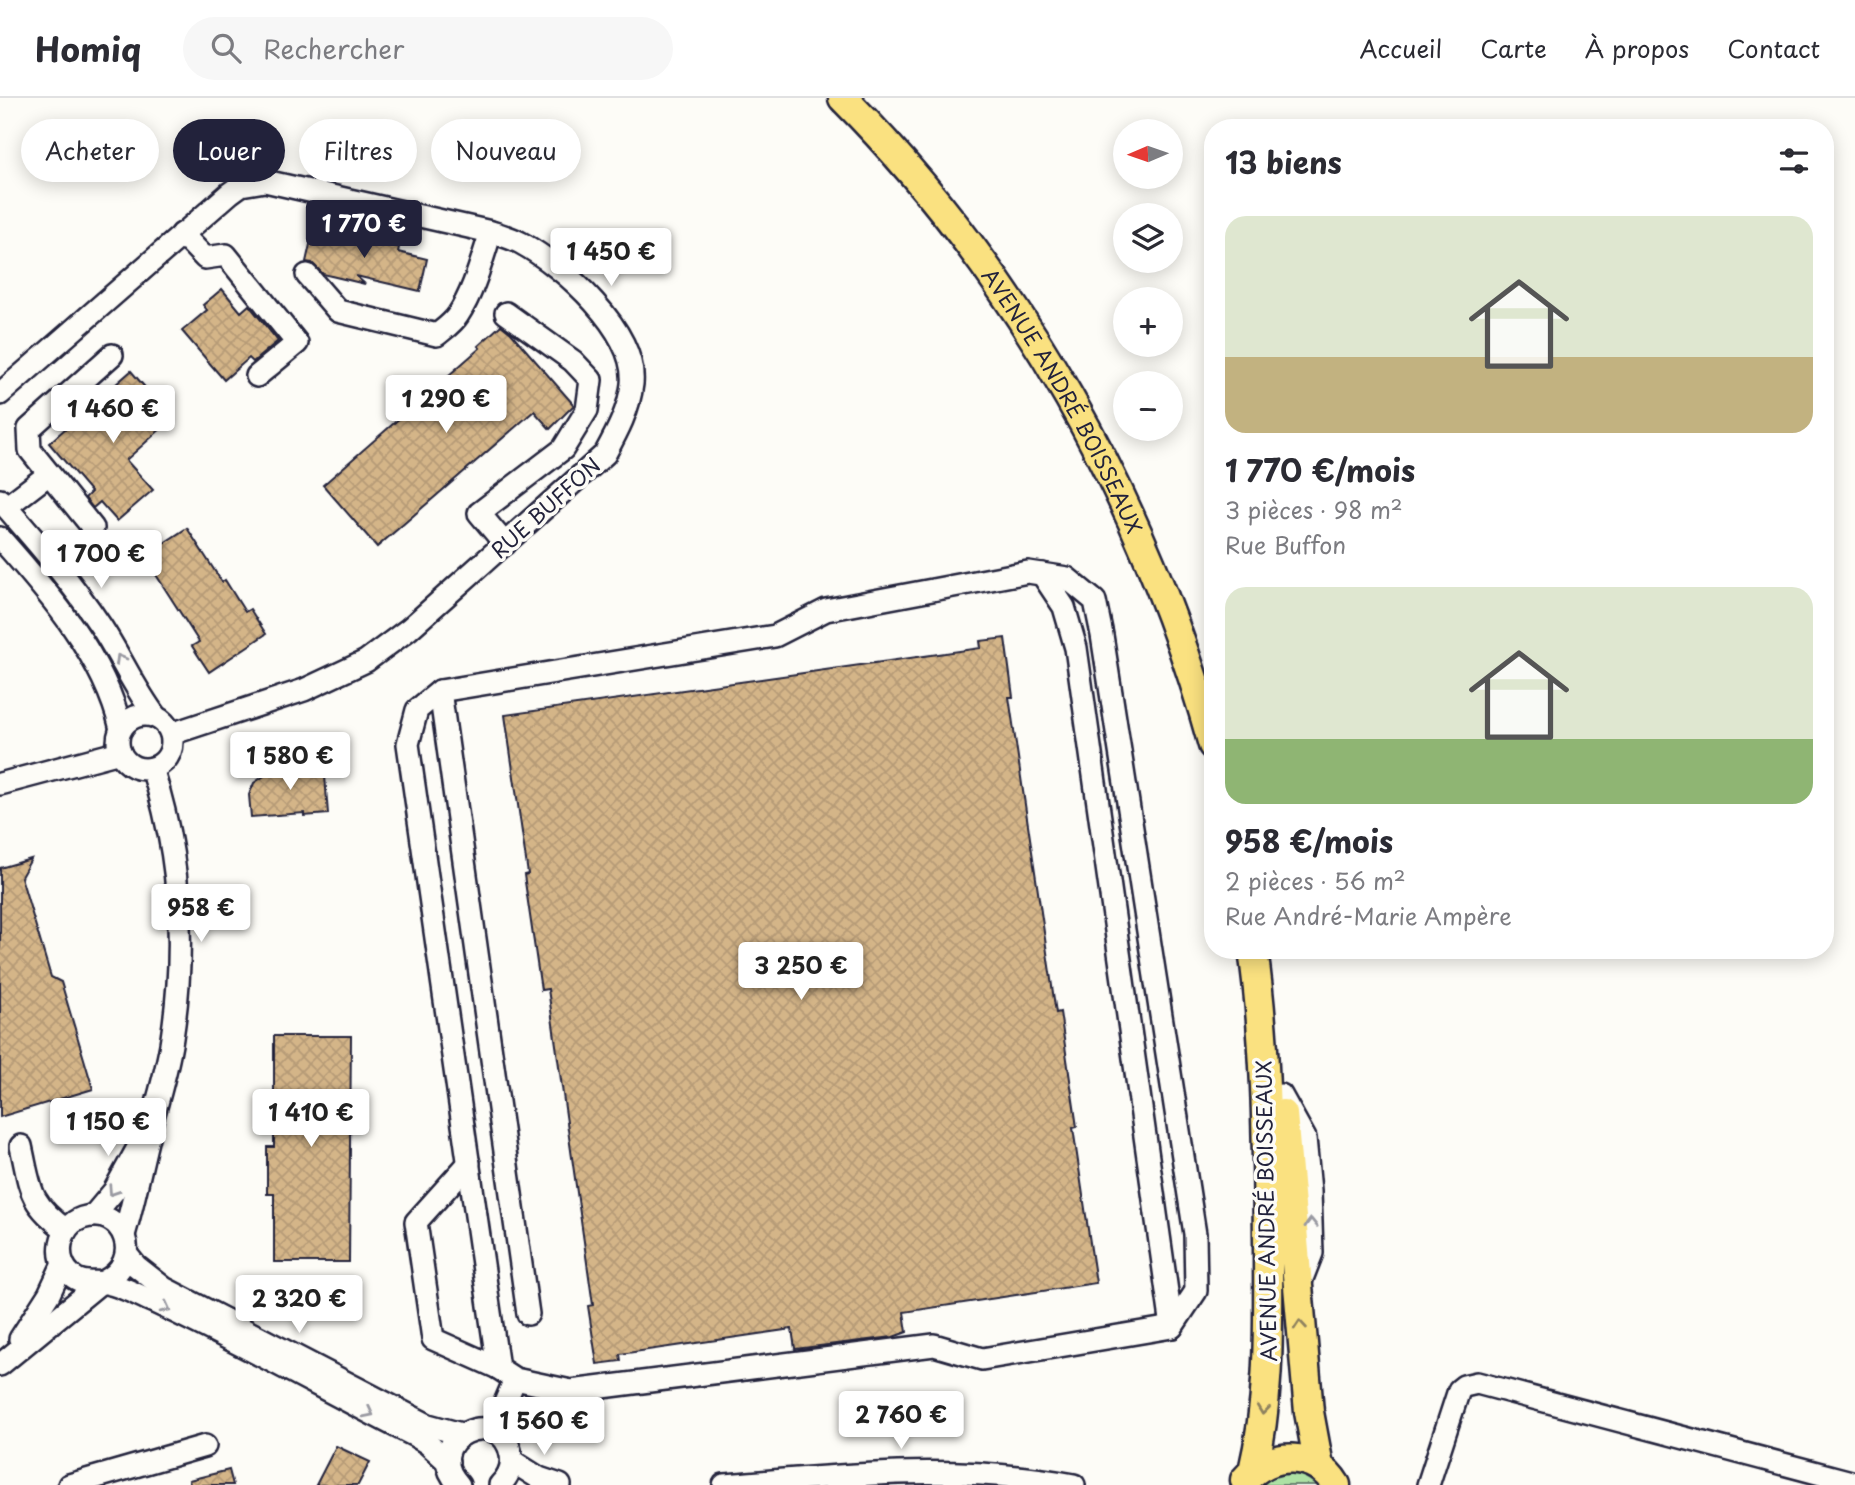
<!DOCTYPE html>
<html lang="fr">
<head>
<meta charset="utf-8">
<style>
  body { margin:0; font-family:"Playpen Sans",sans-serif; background:#f7f7f7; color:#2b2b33; height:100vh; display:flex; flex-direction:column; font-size:26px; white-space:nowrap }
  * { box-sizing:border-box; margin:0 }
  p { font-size:23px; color:#7c7c81 }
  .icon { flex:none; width:38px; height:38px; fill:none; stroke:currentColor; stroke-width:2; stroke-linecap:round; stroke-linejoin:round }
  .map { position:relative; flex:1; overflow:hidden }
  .sheet { position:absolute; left:1204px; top:21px; width:630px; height:840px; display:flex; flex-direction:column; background:#fff; border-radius:28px; box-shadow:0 4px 18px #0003 }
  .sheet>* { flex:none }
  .hud { position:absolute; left:21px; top:21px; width:665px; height:63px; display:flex; gap:14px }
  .needle { width:46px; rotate:268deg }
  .controls { position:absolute; left:1113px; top:21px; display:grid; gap:14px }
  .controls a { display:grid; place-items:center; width:70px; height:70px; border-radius:50%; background:#fff; box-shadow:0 4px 18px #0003; font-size:35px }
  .price { position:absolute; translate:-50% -60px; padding:0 16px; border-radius:7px; background:#fff; color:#222; font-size:23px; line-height:46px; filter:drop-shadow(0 2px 4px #0008) }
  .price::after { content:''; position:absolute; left:50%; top:42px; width:21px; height:16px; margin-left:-10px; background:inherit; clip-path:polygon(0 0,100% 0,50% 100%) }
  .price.on { background:#22223b; color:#fff }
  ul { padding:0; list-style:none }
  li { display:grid; align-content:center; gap:14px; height:371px; padding:0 21px }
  li span { display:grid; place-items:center; height:217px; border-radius:21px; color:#555 }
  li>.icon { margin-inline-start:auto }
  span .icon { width:126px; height:126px; fill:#fffc; stroke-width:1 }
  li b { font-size:30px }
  h2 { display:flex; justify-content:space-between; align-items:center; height:84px; padding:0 21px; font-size:30px }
  .tag { padding:0 24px; border-radius:32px; background:#fff; box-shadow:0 4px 18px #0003; font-size:24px; line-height:63px }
  .tag.on { background:#22223b; color:#fff }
  header { display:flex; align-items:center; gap:42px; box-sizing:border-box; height:98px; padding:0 35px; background:#fff; border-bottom:2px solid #e1e1e2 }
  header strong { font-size:33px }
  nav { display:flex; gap:38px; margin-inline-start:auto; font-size:24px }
  .search { width:490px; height:63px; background:#f7f7f7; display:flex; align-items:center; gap:18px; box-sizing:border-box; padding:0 24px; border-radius:38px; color:#7c7c81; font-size:26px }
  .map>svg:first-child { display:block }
  .grass { fill:url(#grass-tufts); stroke:#688270; stroke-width:2 }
  .building { fill:url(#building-cross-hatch); stroke:#22223b; stroke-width:2 }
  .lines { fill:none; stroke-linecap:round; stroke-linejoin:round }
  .minor-casing { stroke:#22223b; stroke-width:26 }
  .major-casing { stroke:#22223b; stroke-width:33 }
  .minor { stroke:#fdfcf7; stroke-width:21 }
  .major { stroke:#fae180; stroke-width:28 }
  .oneway { stroke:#9a9aa2 }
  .oneway2 { stroke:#8e825e }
  .labels { text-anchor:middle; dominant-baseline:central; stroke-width:7; stroke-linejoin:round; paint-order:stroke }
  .street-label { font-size:21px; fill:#22223b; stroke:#fdfcf7 }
</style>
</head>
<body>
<header>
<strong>Homiq</strong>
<div class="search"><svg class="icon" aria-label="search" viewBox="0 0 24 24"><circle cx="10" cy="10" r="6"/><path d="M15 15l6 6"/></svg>Rechercher</div>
<nav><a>Accueil</a><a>Carte</a><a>À propos</a><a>Contact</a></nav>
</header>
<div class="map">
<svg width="1855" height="1387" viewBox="0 0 1855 1387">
  <defs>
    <pattern id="grass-tufts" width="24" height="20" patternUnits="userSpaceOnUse" patternTransform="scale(1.75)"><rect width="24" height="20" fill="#ade1a4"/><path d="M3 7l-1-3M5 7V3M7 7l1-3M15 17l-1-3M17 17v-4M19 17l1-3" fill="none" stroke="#95c18e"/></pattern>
    <pattern id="building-cross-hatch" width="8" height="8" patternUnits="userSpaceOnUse" patternTransform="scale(1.75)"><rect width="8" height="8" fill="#d4b588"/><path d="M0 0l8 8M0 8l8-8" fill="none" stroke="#b69b76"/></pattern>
  </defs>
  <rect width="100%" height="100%" fill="#fdfcf7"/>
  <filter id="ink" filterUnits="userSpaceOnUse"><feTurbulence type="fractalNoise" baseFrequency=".0143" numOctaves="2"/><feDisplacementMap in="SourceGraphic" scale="14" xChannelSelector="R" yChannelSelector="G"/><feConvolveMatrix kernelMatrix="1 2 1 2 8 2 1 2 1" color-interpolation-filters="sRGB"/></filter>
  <g filter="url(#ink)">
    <path class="grass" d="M1286,1375C1298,1376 1307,1378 1316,1387H1260L1274,1378Z"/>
    <g class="building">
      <polygon points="314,129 399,149 398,154 427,161 420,193 356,178 365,186 323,176 312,165 306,164"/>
      <polygon points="222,191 241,214 249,207 278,243 253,264 249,260 224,282 182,233 207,212 203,207"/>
      <polygon points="501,227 511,235 574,307 550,331 534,313 377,449 323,387 480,250 478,248"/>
      <polygon points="131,273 172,321 126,362 153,392 117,423 100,404 93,410 85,400 91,394 49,345"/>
      <polygon points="187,430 222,484 225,482 245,514 250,511 266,536 209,574 192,548 199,544 144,458"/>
      <polygon points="1005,540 1013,599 1009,599 1056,915 1060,914 1077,1029 1073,1030 1096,1185 904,1214 907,1234 893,1239 795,1251 792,1231 620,1256 621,1263 597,1266 588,1208 593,1207 548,891 541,892 524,777 528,776 505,617 981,550 980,543"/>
      <polygon points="324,665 328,716 304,718 304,715 251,719 249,697 254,685 264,678 263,671"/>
      <polygon points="31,761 21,779 51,879 61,884 93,991 0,1019 0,770"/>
      <polygon points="274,938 351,938 349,1164 274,1164 274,1096 267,1096 267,1049 274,1049"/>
      <polygon points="336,1348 370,1364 358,1387 316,1387"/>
      <polygon points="229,1372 233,1387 190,1387 189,1382"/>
    </g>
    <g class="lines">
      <g class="minor-casing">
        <g id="minor">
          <polyline points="182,136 205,160 226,157 297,245 257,278"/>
          <path d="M307,177L338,213L437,237C444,231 453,225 458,217C474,193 482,161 491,134"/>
          <path d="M0,296L230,95L241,87L265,83L491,134C501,137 512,140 521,145C563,168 637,233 632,286C629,312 617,334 605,356L409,531L366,563L304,592L171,636"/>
          <path d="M0,402C35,442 71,483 100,527C120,557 134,590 156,619"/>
          <polyline points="6,409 49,376"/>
          <polyline points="93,430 30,352 29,331 112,257"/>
          <path d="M0,440C49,495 104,558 121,631"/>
          <polyline points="505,446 479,415 563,351 587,312 591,282 573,263 506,215"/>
          <polygon points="1028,474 1067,480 1095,503 1102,537 1195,1136 1196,1193 1172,1229 982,1261 934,1247 571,1293 515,1281 498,1270 408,646 417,612 440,593 775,538 826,512"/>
          <polyline points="1042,476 1064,509 1076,550 1172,1229"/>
          <polyline points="440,593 528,1216"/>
          <circle cx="145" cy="644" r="27"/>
          <polyline points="0,686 120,654"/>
          <polyline points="1281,997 1305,1040 1310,1093 1312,1155 1300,1186"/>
          <path d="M21,1048C31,1092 28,1104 66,1132"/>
          <polyline points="469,1065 416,1124 433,1241 498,1270"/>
          <polyline points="93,1118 114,1093 140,1046"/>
          <path d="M124,1137C135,1100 142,1061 152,1023C160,995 168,968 172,940C186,849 180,757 152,670"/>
          <polyline points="127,1157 136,1168 164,1190 428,1327 461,1336"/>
          <path d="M103,1184C146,1164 124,1106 82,1120C59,1128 53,1160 71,1177C82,1187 93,1183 106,1185C122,1188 140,1198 156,1205C244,1246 330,1295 417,1339L427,1345L448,1364"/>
          <polyline points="20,1241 49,1196 63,1166"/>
          <polyline points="0,1267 100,1185"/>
          <polyline points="493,1333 515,1281"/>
          <polyline points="512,1363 539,1380 560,1387"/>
          <polyline points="69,1387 205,1348"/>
          <path d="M459,1387C417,1341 502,1304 511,1357C513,1369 508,1379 500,1387"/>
          <path d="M724,1387C843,1377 956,1365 1074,1387"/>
          <polyline points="1428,1387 1459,1292 1464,1288 1477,1285 1855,1385"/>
        </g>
      </g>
      <g class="major-casing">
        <g id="major">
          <path id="s1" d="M843,0C1020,178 1146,405 1213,647"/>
          <polyline points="1283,1016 1309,1314 1319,1368"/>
          <path d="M1253,1373C1271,1298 1268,1221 1268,1145C1267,1047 1267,949 1253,852"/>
          <path d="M1245,1382C1270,1353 1315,1352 1336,1387"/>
        </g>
      </g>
      <use href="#minor" class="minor"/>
      <use href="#major" class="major"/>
    </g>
    <defs><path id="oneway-chevron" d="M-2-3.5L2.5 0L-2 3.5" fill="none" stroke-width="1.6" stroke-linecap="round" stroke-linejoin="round" transform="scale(1.75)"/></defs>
    <g class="oneway">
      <use href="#oneway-chevron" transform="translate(120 561) rotate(-120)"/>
      <use href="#oneway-chevron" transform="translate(113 1093) rotate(123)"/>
      <use href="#oneway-chevron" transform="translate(1311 1125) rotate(-91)"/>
      <use href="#oneway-chevron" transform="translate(166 1210) rotate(27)"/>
      <use href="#oneway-chevron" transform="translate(369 1315) rotate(27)"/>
    </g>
    <g class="oneway2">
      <use href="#oneway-chevron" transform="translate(1300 1227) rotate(-95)"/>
      <use href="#oneway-chevron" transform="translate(1263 1312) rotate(97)"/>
    </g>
  </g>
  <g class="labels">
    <g class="street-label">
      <text stroke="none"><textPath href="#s1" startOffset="376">AVENUE ANDRÉ BOISSEAUX</textPath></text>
      <text transform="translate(545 409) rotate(-42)">RUE BUFFON</text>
      <text transform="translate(1265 1113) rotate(-91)">AVENUE ANDRÉ BOISSEAUX</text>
    </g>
  </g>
</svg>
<div class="controls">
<a><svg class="needle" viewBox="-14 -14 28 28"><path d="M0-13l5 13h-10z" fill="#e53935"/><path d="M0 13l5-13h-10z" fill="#7c7c81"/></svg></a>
<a><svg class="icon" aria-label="layers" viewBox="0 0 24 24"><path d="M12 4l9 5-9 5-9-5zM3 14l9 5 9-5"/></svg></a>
<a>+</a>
<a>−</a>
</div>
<b class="price on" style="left:364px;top:162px">1 770 €</b>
<b class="price" style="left:611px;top:190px">1 450 €</b>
<b class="price" style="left:446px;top:337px">1 290 €</b>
<b class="price" style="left:113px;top:347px">1 460 €</b>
<b class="price" style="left:101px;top:492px">1 700 €</b>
<b class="price" style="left:290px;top:694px">1 580 €</b>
<b class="price" style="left:201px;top:846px">958 €</b>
<b class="price" style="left:801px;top:904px">3 250 €</b>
<b class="price" style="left:311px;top:1051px">1 410 €</b>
<b class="price" style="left:108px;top:1060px">1 150 €</b>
<b class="price" style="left:299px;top:1237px">2 320 €</b>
<b class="price" style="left:901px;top:1353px">2 760 €</b>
<b class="price" style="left:544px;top:1359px">1 560 €</b>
<div class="hud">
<a class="tag">Acheter</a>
<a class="tag on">Louer</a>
<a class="tag">Filtres</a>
<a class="tag">Nouveau</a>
</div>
<section class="sheet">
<h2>13 biens<svg class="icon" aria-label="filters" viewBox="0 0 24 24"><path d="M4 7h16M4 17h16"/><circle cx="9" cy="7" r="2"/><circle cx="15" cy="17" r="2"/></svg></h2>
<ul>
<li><span style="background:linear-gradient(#dfe7d0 65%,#c2b280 0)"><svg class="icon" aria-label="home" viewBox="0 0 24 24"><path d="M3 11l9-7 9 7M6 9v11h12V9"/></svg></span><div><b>1 770 €/mois</b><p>3 pièces · 98 m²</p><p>Rue Buffon</p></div></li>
<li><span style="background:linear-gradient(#dfe7d0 70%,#8fb573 0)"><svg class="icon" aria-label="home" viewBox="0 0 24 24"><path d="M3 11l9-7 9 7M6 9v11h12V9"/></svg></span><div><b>958 €/mois</b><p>2 pièces · 56 m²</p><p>Rue André-Marie Ampère</p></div></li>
</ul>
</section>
</div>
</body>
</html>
